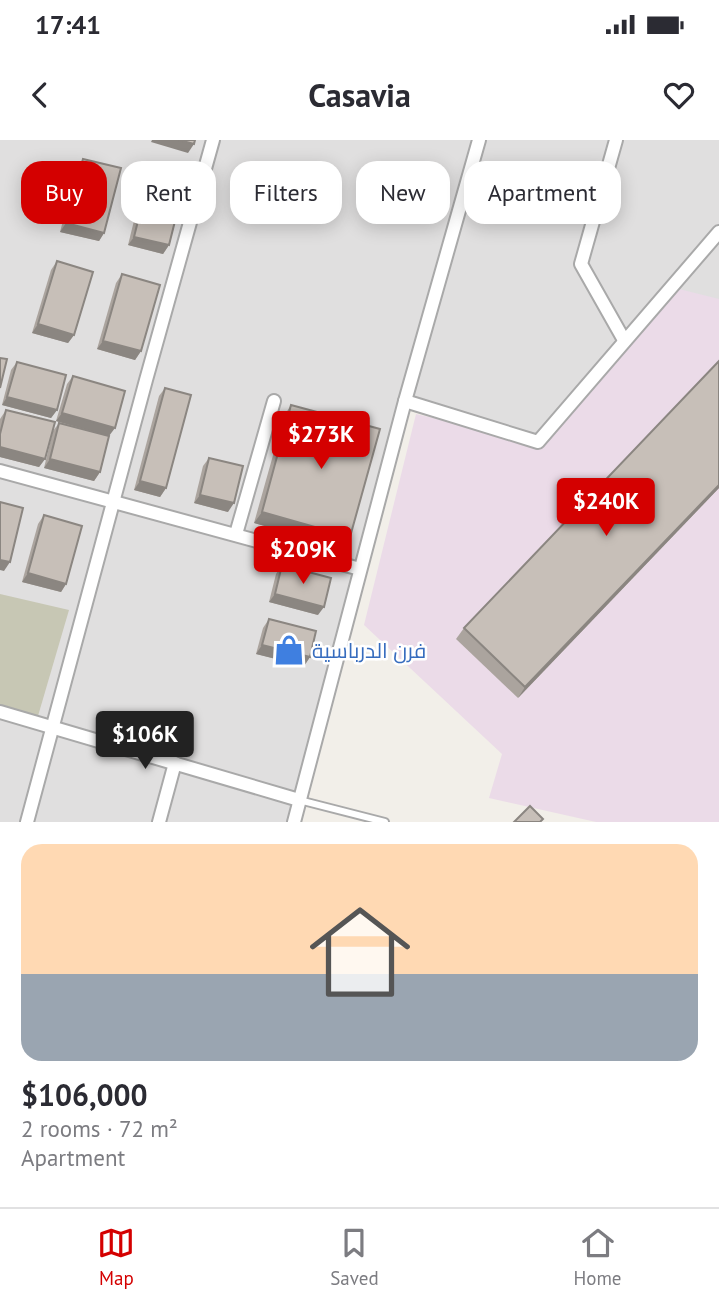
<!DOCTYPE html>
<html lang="en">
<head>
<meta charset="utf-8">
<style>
  body { margin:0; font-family:"PT Sans",Cairo,sans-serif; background:#f7f7f7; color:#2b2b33; height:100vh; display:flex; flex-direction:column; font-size:26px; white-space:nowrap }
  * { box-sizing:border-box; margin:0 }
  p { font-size:23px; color:#7c7c81 }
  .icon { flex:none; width:38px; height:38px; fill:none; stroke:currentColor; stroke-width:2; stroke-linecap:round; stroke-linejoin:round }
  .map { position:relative; height:682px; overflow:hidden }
  .sheet { display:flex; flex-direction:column; background:#fff; flex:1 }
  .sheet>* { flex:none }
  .hud { position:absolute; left:21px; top:21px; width:677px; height:63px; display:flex; gap:14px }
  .price { position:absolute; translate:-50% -60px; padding:0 16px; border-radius:7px; background:#d40000; color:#fff; font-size:23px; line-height:46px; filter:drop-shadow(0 2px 4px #0008) }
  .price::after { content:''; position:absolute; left:50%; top:42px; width:21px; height:16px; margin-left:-10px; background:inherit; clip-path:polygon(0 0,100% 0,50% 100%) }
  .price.selected { background:#222; color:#fff }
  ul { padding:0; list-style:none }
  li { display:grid; align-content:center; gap:14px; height:371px; padding:0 21px }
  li+li { border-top:2px solid #e1e1e2 }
  li span { display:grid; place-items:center; height:217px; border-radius:21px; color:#555 }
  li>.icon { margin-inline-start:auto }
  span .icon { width:126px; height:126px; fill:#fffc; stroke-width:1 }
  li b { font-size:30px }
  .pill { padding:0 24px; border-radius:21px; background:#fff; box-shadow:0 4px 18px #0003; font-size:24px; line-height:63px }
  .pill.selected { background:#d40000; color:#fff }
  .status { display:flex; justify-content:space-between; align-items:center; height:49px; padding:0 35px; background:#fff; direction:ltr }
  .status svg { height:19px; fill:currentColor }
  header { display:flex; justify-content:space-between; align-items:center; height:91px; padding:0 21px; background:#fff; font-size:32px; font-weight:800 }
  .dock { display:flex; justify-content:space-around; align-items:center; height:98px; border-top:2px solid #e1e1e2; background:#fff; font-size:19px; color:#7c7c81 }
  .dock a { display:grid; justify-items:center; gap:4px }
  .dock .selected { color:#d40000 }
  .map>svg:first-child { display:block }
  .residential { fill:#e0dfdf }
  .industrial { fill:#ebdbe8 }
  .construction { fill:#c7c7b4 }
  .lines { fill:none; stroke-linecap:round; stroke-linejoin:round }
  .service-casing { stroke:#a9a9a9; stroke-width:10 }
  .minor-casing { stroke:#a9a9a9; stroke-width:16 }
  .service { stroke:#fff; stroke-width:6 }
  .minor { stroke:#fff; stroke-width:12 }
  .wall { fill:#aba49e }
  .shaded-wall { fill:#8b8681 }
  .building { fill:#c7bfb8; stroke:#8b8681; stroke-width:2 }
  .labels { text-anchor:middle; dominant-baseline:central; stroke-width:5; stroke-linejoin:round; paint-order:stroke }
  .shop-label { font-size:21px; fill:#366cbe; stroke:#fff; text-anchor:start }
</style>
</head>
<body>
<div class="status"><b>17:41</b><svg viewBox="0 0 49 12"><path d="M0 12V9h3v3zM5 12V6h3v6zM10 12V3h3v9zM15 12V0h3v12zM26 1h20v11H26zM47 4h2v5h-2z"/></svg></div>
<header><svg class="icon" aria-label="back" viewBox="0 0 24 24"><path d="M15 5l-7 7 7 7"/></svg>Casavia<svg class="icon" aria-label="heart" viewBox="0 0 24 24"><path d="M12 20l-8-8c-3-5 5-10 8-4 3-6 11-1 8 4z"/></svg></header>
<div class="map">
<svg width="719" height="682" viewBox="0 0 719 682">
  <rect width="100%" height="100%" fill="#f2efe9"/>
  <polygon class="residential" points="0,0 719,0 719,171 537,296 400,265 289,682 0,682"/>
  <polygon class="industrial" points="671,147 719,159 719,682 596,682 489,658 502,614 364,485 416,274 538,302"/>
  <polygon class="construction" points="0,454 69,470 38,576 0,565"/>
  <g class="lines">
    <g class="service-casing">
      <polyline id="service" points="299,660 385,682"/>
    </g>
    <g class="minor-casing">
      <g id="minor">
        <polyline points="616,0 581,124 624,200"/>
        <polyline points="405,261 538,302 719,92"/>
        <polyline points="0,331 360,429"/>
        <polyline points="236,394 274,261"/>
        <polyline points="0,572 299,660"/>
        <polyline points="27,682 146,240 213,0"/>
        <polyline points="159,682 175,623"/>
        <polyline points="294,682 405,261 479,0"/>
      </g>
    </g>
    <use href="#service" class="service"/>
    <use href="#minor" class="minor"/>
  </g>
  <g class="wall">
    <polygon points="83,19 104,93 99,101 60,92 77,27"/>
    <polygon points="150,32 169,105 163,114 128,105 144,40"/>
    <polygon points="57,121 74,195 68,203 32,193 51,130"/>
    <polygon points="122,134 141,211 135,220 97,209 116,143"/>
    <polygon points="719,221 719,348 518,558 456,499 464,488"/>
    <polygon points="17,222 57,270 51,278 2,265 11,230"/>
    <polygon points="73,236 109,296 100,332 94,341 44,328 53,291 59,283 82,289 56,281 67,244"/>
    <polygon points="165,248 166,348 160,357 134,350 159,256"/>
    <polygon points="291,265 343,408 254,383 284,276"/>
    <polygon points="6,270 45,319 39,327 0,317 0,279"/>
    <polygon points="209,318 228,372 194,363 203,326"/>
    <polygon points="44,375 66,444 61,452 22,442 38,384"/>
    <polygon points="282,425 318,475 269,462 276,434"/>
    <polygon points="269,479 310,517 304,526 256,514 263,488"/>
  </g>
  <g class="shaded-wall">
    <polygon points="152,0 179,0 194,4 188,13 151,2"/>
    <polygon points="66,83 104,93 99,101 60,92"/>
    <polygon points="134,97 169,105 163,114 128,105"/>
    <polygon points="38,184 74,195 68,203 32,193"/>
    <polygon points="103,201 141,211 135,220 97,209"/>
    <polygon points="7,257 57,270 51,278 2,265"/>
    <polygon points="62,273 115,288 109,296 56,281"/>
    <polygon points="0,307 45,319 39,327 0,317"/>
    <polygon points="50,319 100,332 94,341 44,328"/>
    <polygon points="140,341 166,348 160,357 134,350"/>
    <polygon points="719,345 719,348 518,558 525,547"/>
    <polygon points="200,355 234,363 228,372 194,363"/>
    <polygon points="262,372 350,397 343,408 254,383"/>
    <polygon points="0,420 10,422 4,431 0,430"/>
    <polygon points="28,433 66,444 61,452 22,442"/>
    <polygon points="275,454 324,467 318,475 269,462"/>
    <polygon points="262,505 310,517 304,526 256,514"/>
  </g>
  <g class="building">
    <polygon points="179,0 195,0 194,4"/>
    <polygon points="83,19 121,28 104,93 66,83"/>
    <polygon points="150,32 185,41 169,105 134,97"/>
    <polygon points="57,121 93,132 74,195 38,184"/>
    <polygon points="122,134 160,145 141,211 103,201"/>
    <polygon points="0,218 7,219 0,248"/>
    <polygon points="719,221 719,345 525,547 464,488"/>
    <polygon points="17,222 66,235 57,270 7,257"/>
    <polygon points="73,236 125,251 115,288 62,273"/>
    <polygon points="165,248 191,255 166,348 140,341"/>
    <polygon points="291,265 380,289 350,397 262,372"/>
    <polygon points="6,270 55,282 45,319 0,307 0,294"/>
    <polygon points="59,283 109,296 100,332 50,319"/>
    <polygon points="209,318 243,326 234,363 200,355"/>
    <polygon points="0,362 23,368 10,422 0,420"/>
    <polygon points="44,375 82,386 66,444 28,433"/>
    <polygon points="282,425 331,438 324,467 275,454"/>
    <polygon points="269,479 316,491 310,517 262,505"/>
    <polygon points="530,666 543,679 540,682 514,682"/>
  </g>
  <defs>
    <g id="shop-bare" transform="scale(2.415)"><path d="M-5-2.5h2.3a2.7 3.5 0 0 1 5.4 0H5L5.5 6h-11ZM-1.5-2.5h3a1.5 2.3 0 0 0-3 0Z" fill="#3f7fe0" stroke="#fff" stroke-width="2.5" paint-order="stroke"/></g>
  </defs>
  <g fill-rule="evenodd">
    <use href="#shop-bare" x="289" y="510"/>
  </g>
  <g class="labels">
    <g class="shop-label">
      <text x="312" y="510">فرن الدرباسية</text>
    </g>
  </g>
</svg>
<b class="price" style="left:321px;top:331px">$273K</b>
<b class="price" style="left:606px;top:398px">$240K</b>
<b class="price" style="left:303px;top:446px">$209K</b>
<b class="price selected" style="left:145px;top:631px">$106K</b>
<div class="hud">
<a class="pill selected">Buy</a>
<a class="pill">Rent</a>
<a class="pill">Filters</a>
<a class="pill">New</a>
<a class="pill">Apartment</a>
</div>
</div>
<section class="sheet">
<ul>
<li><span style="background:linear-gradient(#ffd9b3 60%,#9aa5b1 0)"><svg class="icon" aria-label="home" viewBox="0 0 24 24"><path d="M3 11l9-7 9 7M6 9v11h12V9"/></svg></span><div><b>$106,000</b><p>2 rooms · 72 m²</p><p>Apartment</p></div></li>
</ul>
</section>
<nav class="dock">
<a class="selected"><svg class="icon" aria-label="map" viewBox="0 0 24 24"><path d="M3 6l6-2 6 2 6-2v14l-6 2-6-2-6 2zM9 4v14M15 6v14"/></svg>Map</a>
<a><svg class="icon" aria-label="saved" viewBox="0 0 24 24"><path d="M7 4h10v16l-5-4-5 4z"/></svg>Saved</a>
<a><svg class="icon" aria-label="home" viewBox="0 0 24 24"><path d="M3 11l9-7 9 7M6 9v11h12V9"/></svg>Home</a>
</nav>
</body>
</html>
